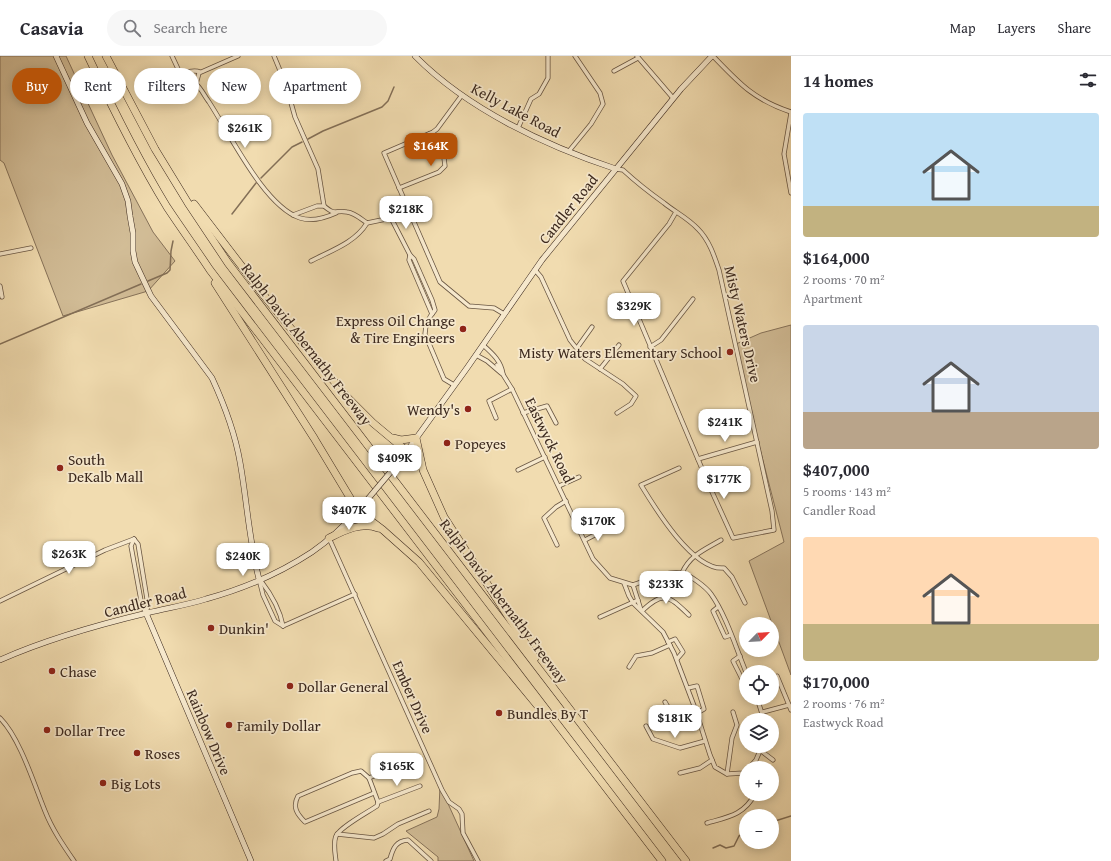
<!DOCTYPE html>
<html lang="en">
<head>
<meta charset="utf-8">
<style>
  body { margin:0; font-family:"Gentium Book Plus",serif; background:#f7f7f7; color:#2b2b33; height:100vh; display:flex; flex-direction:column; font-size:15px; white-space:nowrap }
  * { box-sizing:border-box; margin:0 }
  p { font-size:13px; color:#7c7c81 }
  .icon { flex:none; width:22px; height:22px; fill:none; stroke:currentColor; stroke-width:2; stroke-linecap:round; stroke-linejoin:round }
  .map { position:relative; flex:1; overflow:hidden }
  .panel { display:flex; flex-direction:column; background:#fff; width:320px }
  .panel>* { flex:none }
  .banner { position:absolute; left:12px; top:12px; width:380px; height:36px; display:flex; gap:8px }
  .needle { width:26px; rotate:66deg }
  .tools { position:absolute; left:739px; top:561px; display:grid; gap:8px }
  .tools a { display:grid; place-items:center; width:40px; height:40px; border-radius:50%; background:#fff; box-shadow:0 2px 10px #0003; font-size:20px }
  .price { position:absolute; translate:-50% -34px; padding:0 9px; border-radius:8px; background:#fff; color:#222; font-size:13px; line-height:26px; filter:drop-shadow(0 1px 2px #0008) }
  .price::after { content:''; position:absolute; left:50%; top:24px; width:12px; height:9px; margin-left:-6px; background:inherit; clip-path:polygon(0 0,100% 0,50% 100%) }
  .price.current { background:#b45309; color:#fff }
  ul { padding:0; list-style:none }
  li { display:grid; align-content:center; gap:8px; height:212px; padding:0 12px }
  li span { display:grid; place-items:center; height:124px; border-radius:4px; color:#555 }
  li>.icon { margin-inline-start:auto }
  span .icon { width:72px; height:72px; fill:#fffc; stroke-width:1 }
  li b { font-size:17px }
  h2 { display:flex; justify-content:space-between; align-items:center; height:48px; padding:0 12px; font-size:17px }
  .pill { padding:0 14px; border-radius:18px; background:#fff; box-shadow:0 2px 10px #0003; font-size:14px; line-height:36px }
  .pill.current { background:#b45309; color:#fff }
  header { display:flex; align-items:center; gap:24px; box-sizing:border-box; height:56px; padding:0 20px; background:#fff; border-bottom:1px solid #e1e1e2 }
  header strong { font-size:19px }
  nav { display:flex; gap:22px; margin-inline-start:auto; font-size:14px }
  .search { width:280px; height:36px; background:#f7f7f7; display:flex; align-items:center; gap:10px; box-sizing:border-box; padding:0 14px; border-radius:22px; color:#7c7c81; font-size:15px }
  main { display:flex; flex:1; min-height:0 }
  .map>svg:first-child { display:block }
  .green { fill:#d2bd97; stroke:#86725a }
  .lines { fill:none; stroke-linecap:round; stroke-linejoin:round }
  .stream { stroke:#836f57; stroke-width:1.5 }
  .street-casing { stroke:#685542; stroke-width:5 }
  .secondary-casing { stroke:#3b281d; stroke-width:6 }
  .highway-casing { stroke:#3b281d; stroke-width:8 }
  .street { stroke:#f6e8cc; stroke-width:3.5 }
  .secondary { stroke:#f6e8cc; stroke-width:5 }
  .highway { stroke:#f1dcb0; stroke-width:7 }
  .secondary-bridge-casing { stroke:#3b281d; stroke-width:6; stroke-linecap:butt }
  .secondary-bridge { stroke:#f6e8cc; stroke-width:5 }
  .poi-dot { fill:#8f2418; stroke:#f6e8cc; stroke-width:1.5 }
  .labels { text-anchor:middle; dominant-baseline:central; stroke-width:3.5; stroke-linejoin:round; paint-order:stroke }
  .street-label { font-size:15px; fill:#3b281d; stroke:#f6e8cc }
  .poi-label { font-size:15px; fill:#3b281d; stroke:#f6e8cc; text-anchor:start }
</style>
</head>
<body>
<header>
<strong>Casavia</strong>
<div class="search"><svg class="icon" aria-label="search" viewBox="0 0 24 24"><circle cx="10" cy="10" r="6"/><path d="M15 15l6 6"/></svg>Search here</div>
<nav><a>Map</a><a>Layers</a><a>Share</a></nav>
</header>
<main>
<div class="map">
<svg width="791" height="805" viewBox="0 0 791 805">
  <rect width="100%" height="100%" fill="#f1dcb0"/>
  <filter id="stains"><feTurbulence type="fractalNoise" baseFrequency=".005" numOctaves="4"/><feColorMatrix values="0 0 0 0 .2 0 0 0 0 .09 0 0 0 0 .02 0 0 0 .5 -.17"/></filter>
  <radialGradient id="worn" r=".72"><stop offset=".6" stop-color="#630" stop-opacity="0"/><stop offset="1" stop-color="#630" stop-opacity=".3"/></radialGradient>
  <g class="green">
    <polygon points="0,0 66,0 112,99 153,176 175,205 148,235 63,260 4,107 0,104"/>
    <polygon points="791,269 791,619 749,505 784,486 759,389 736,288 761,277"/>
    <polygon points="440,730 474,805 438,805 438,801 406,775 437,761 439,753"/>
  </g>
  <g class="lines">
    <g class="stream">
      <polyline points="308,83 323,75 382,51 388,45 394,31"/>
      <polyline points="261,122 292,91 302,86"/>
      <polyline points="232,158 256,127"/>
      <polyline points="148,225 167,217 170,214 171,195 173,185"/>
      <polyline points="0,288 141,228"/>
      <polyline points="772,766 791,760"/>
      <polyline points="713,792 720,789 726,792 734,790 739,780 746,776"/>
    </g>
    <g class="street-casing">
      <g id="street">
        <path d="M172,0L179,15C186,18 193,13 200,16"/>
        <polyline points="274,0 286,29 295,61 318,113 324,150"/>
        <polyline points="637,0 673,42"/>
        <path d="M713,0C739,27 754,44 791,56"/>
        <polyline points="614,15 638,2"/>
        <path d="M179,22C184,24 193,25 196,28C201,32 205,41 209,46C230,78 264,150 300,162C312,166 325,162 336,157"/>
        <polyline points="196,28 199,17 238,0"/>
        <polyline points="163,32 179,22 183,16"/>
        <polyline points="462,39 437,73 433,76 384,97 440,226 469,250 494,252 504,258"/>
        <polyline points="791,57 784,98 791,137"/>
        <polyline points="518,72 531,43 539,38 548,22 548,0"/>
        <polyline points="569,95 591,68 603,48 600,37 575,0"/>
        <path d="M616,113L623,114C636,126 650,137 664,147C675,156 688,162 698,173C709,184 714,199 719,214L772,455L774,474L733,482L708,427L623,225L669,168L676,156"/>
        <polyline points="399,132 439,116 445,110 444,102 429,78"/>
        <path d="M293,159L317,150H324C336,160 334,154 347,156C355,157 361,163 367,167L391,162L410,199L414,203L432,244L435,254C429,261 425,270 425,278L444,323L454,329"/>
        <polyline points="0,198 31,192"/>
        <polyline points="410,199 409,204 432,258"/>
        <path d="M311,205C330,195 355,187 367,167"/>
        <polyline points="535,214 541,221 570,284 585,303 623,328 636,340 631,348 617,357"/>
        <polyline points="0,230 2,241"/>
        <path d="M483,289C493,298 501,305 503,318"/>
        <polyline points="650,291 661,284 693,243"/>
        <polyline points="577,292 592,271"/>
        <polyline points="476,299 487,305 501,317"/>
        <polyline points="497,309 512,333 593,503 610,522 633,529"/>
        <polyline points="600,313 619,289"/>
        <polyline points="523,357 547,350 556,367"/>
        <polyline points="496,362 489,345 512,333"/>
        <polyline points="698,403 757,386"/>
        <path d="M679,412L641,429C655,452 693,515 724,512L732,521L745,547"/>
        <polyline points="518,414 545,401"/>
        <polyline points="559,430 579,421"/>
        <polyline points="329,482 442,734 449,746 459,753 462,758 463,777 478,805"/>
        <polyline points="134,483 138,488 148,549 146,557"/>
        <polyline points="134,483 131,490 142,550 146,557"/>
        <polyline points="585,484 608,472 611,474"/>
        <polyline points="557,489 544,462 556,451 566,445"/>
        <path d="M682,517C690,499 704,494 721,484"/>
        <polyline points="259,523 263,539 275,565 283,570"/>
        <path d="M261,525C271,538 280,554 283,570"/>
        <polyline points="624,527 629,540 633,547 663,576 674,597 696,655 710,699 715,711 727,718 744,717 746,715"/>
        <path d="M633,529C648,524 664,515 681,517C689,518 706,531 711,538C726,559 736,592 746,616"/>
        <polyline points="633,529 641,554"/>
        <polyline points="0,545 105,494 134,483"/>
        <polyline points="718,551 713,555 725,581 731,579"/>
        <path d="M642,555C664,534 669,540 689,559"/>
        <polyline points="600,561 638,544"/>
        <polyline points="283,570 355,538"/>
        <polyline points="668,586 675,583 683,596 677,603"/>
        <polyline points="740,600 733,605 744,627 746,626"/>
        <polyline points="629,611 636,600 652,597 670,589"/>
        <polyline points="777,620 789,649"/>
        <polyline points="688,632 697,630 704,653 697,657"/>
        <polyline points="757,642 764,664"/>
        <polyline points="665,646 676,665"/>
        <polyline points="763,656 789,649 791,654"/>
        <path d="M0,662C20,682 34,728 45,755C52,773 63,789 74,805"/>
        <polyline points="673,666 696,655"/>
        <polyline points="646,670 653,683 680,692 705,685"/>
        <polyline points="760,694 773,704"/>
        <polyline points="749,712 756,704 762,690"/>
        <polyline points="680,717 700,712 712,704"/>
        <polyline points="727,718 732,682 737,669 733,656"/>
        <path d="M374,737L305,766C297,758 292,751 298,740L352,717L361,715L369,722L409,705"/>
        <polyline points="378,746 420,730"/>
        <path d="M707,767C728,761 744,759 755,738"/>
        <polyline points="337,778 374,782 383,778 398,768 429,755"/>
        <path d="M336,805C335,797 333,787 336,780C340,771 368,756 377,750L378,746L369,722"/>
        <path d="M386,805L390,803C393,792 396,785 408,784L431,805"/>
      </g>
    </g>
    <g class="secondary-casing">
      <g id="secondary">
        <path d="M56,0L87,67L122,128L128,145L130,160L133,177V195L135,206L151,240L212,322C224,348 235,377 240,406C247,445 249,485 259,523"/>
        <path d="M415,0C467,53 546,90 616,113"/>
        <polyline points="399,406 467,312 542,204 681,33 712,0"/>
        <polyline points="146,557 251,805"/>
        <path d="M0,604C47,583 97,569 147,557C167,552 187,549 206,543C243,533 280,517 312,496C331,483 352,462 367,444"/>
      </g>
    </g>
    <g class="highway-casing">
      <g id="highway">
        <path d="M88,0C112,51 137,102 167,151C181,172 196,193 210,214L662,805"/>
        <polyline points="106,0 155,93 188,147 228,207 686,805"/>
        <polyline points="194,148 266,242 346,340 373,367 421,407"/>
        <polyline points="215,227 314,382 358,455 383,474 419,506 537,649"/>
        <polyline points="393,382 401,384 416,382 423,414 444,461 535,602"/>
        <path d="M329,482C343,475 362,465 378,472"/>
      </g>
    </g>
    <use href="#street" class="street"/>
    <use href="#secondary" class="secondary"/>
    <use href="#highway" class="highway"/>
    <g class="secondary-bridge-casing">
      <polyline id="secondary-bridge" points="367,444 399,406"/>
    </g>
    <use href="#secondary-bridge" class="secondary-bridge"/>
  </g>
  <g class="poi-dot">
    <circle cx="463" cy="273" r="4"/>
    <circle cx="730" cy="296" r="4"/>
    <circle cx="468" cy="353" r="4"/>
    <circle cx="447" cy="387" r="4"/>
    <circle cx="60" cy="412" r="4"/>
    <circle cx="211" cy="572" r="4"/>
    <circle cx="52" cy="615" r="4"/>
    <circle cx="290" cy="630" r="4"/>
    <circle cx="499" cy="657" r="4"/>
    <circle cx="229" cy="669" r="4"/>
    <circle cx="47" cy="674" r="4"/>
    <circle cx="137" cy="697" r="4"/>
    <circle cx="103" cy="727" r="4"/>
  </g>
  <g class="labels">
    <g class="street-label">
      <text transform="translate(516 54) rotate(28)">Kelly Lake Road</text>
      <text transform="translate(568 153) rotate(-51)">Candler Road</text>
      <text transform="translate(743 268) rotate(77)">Misty Waters Drive</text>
      <text transform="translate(307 288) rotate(52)">Ralph David Abernathy Freeway</text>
      <text transform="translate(550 384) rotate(64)">Eastwyck Road</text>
      <text transform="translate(504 545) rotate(53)">Ralph David Abernathy Freeway</text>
      <text transform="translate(145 546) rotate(-14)">Candler Road</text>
      <text transform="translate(413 641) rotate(66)">Ember Drive</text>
      <text transform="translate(209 676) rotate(67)">Rainbow Drive</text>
    </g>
    <g class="poi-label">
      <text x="455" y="264" text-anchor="end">Express Oil Change<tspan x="455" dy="17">&amp; Tire Engineers</tspan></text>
      <text x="722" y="296" text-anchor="end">Misty Waters Elementary School</text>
      <text x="460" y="353" text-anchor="end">Wendy's</text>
      <text x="455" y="387">Popeyes</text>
      <text x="68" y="403">South<tspan x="68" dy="17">DeKalb Mall</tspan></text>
      <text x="219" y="572">Dunkin'</text>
      <text x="60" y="615">Chase</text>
      <text x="298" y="630">Dollar General</text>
      <text x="507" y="657">Bundles By T</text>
      <text x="237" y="669">Family Dollar</text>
      <text x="55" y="674">Dollar Tree</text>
      <text x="145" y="697">Roses</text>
      <text x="111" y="727">Big Lots</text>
    </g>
  </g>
  <rect width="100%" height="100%" filter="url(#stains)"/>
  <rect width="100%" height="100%" fill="url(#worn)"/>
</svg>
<div class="tools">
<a><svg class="needle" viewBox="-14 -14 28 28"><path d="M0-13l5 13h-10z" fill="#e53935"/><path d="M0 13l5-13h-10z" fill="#7c7c81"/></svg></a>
<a><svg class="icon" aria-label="locate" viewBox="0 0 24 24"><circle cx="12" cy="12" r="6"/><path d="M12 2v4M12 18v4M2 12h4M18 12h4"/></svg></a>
<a><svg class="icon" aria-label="layers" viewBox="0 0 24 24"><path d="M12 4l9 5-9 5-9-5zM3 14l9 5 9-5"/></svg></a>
<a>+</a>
<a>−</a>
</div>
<b class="price" style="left:245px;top:93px">$261K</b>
<b class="price current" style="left:431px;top:111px">$164K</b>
<b class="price" style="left:406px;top:174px">$218K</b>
<b class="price" style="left:634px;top:271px">$329K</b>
<b class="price" style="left:725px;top:387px">$241K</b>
<b class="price" style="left:395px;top:423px">$409K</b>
<b class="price" style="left:724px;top:444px">$177K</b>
<b class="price" style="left:349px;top:475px">$407K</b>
<b class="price" style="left:598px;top:486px">$170K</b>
<b class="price" style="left:69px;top:519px">$263K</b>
<b class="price" style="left:243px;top:521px">$240K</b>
<b class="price" style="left:666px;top:549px">$233K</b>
<b class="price" style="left:675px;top:683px">$181K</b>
<b class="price" style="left:397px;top:731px">$165K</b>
<div class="banner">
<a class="pill current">Buy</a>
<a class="pill">Rent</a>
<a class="pill">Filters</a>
<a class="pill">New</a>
<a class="pill">Apartment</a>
</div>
</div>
<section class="panel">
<h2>14 homes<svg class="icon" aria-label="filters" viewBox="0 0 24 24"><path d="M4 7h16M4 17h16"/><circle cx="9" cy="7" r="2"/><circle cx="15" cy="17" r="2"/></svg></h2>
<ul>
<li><span style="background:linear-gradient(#bfe0f5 75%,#c2b280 0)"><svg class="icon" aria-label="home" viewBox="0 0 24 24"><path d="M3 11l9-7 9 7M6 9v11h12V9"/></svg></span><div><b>$164,000</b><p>2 rooms · 70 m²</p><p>Apartment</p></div></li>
<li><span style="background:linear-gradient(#c9d6e8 70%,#b9a48a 0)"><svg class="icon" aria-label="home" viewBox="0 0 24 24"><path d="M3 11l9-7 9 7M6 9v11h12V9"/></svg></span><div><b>$407,000</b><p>5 rooms · 143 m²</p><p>Candler Road</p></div></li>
<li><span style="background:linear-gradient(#ffd9b3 70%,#c2b280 0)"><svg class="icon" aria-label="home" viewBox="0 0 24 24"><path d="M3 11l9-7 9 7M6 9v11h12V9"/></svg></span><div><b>$170,000</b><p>2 rooms · 76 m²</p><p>Eastwyck Road</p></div></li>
</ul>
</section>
</main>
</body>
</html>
